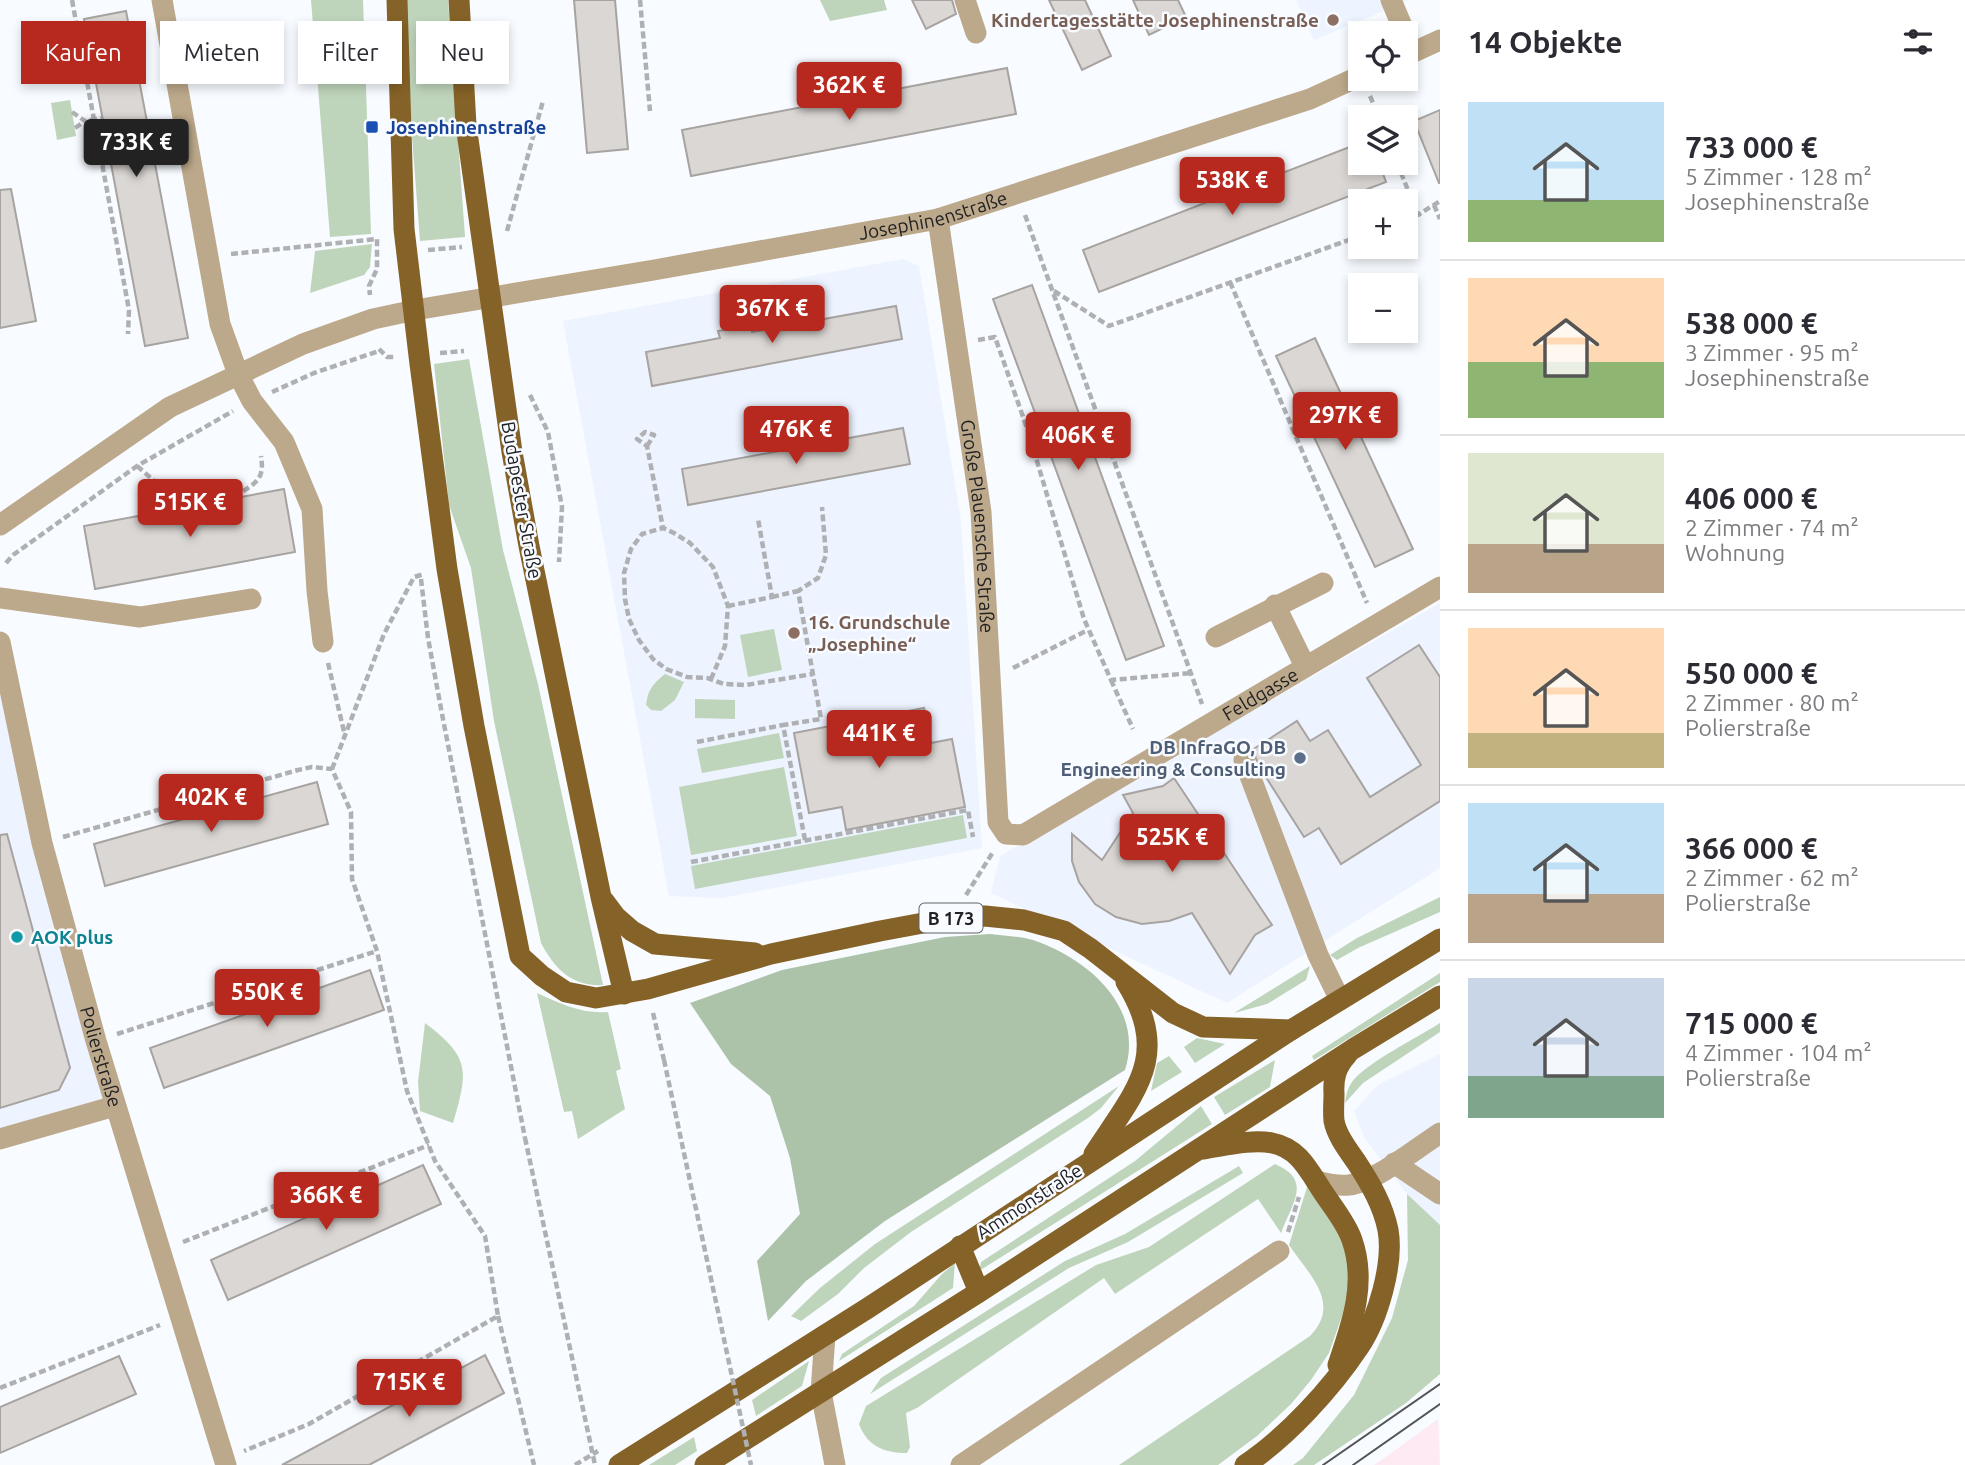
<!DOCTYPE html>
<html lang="de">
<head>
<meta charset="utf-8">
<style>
  body { margin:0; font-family:Ubuntu,sans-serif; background:#f7f7f7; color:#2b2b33; height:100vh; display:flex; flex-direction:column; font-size:26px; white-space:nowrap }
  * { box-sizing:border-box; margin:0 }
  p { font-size:23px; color:#7c7c81 }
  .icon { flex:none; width:38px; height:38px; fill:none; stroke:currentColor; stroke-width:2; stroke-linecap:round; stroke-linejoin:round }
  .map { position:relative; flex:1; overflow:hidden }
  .panel { display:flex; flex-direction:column; background:#fff; width:525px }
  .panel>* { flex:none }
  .banner { position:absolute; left:21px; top:21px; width:665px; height:63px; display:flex; gap:14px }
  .buttons { position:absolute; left:1348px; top:21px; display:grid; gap:14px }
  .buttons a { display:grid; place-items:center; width:70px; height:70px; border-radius:0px; background:#fff; box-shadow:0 4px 10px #0003; font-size:35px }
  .price { position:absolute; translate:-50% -60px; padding:0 16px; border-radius:7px; background:#b7291e; color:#fff; font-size:23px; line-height:46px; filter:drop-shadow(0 2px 4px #0008) }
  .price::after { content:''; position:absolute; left:50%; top:42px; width:21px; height:16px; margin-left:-10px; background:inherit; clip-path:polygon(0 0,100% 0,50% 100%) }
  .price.active { background:#222; color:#fff }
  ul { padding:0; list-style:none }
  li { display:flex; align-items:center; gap:21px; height:175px; padding:0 28px }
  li+li { border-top:2px solid #e1e1e2 }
  li span { display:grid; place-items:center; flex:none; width:196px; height:140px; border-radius:0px; color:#555 }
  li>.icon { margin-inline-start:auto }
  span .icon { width:84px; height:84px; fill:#fffc; stroke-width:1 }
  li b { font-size:30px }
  h2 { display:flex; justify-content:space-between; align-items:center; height:84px; padding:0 28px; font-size:30px }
  .tag { padding:0 24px; border-radius:0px; background:#fff; box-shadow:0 4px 10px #0003; font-size:24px; line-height:63px }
  .tag.active { background:#b7291e; color:#fff }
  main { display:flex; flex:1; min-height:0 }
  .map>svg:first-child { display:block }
  .built { fill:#edf3ff }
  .industrial { fill:#feeaf2 }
  .green { fill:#bfd5bb }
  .forest { fill:#adc3a9 }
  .building { fill:#dbd7d4; stroke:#a7a3a0; stroke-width:2 }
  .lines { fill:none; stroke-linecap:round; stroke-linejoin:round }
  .path { stroke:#aeb0b3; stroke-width:4.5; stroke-dasharray:7 3.5; stroke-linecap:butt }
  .minor { stroke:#bca88a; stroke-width:21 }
  .major { stroke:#856227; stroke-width:21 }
  .tram { stroke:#535456; stroke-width:2 }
  .path-bridge { stroke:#aeb0b3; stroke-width:4.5; stroke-dasharray:7 3.5; stroke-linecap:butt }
  .education-dot { fill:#8d6e63; stroke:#f8fbff; stroke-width:2.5 }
  .transit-dot { fill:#1a4fb4; stroke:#f8fbff; stroke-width:2.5 }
  .service-dot { fill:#5c6f8a; stroke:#f8fbff; stroke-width:2.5 }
  .culture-dot { fill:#0f9aa8; stroke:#f8fbff; stroke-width:2.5 }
  .labels { text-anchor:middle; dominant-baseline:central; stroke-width:5; stroke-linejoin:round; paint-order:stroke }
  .shield { fill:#f8fbff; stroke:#626366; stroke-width:2 }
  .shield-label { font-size:18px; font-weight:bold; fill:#222224 }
  .education-label { font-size:19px; font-weight:bold; fill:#785e54; stroke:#f8fbff; text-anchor:end }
  .transit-label { font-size:19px; font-weight:bold; fill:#164399; stroke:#f8fbff; text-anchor:start }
  .street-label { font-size:19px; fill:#222224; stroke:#f8fbff }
  .service-label { font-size:19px; font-weight:bold; fill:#4e5e75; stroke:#f8fbff; text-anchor:end }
  .culture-label { font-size:19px; font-weight:bold; fill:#0d838f; stroke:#f8fbff; text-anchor:start }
</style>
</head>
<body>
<main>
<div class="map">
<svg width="1440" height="1465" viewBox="0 0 1440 1465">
  <rect width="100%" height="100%" fill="#f8fbff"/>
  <g class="built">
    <polygon points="1296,0 1410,0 1314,40"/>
    <polygon points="903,259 919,266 961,521 982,848 722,898 669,896 563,321"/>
    <polygon points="1440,603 1440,868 1227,1003 991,893 1000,856"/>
    <polygon points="0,642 115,1106 0,1139"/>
    <polygon points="1440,1054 1440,1225 1407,1194 1365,1139 1354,1111 1378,1085"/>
  </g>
  <polygon class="industrial" points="1438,1419 1440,1465 1374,1465 1387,1456"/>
  <g class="green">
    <polygon points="311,0 363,0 371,234 330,237"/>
    <polygon points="406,0 448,0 465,237 420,241 408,84"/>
    <polygon points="820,0 884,0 887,10 830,21"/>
    <polygon points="70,100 76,136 57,140 51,103"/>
    <polygon points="372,244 370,267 364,275 310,293 315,251"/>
    <path d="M469,359L503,550L538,684L603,985C572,987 555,969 541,943L494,721L471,568L449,505L434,364Z"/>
    <polygon points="774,629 782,670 748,677 740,635"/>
    <path d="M665,674L684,682L675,700L661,711L651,710L646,705C648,689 653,684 665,674Z"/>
    <polygon points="695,699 735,700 735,719 695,718"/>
    <polygon points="779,733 784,758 702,773 697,749"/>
    <polygon points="784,767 797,836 691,855 679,787"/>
    <polygon points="963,815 967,838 695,889 691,866"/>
    <polygon points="1440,897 1440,912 1358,948 1337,960 1330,955 1357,938"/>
    <polygon points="1310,966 1306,980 1267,1004 1234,1013"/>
    <polygon points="1440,973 1440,982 1314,1060 1312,1056"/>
    <path d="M537,993C561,1004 582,1014 608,1012L621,1069L616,1071L625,1109L578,1139L572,1111L564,1112Z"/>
    <path d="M425,1023C471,1058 468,1071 453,1123L420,1111L418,1082Z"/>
    <path d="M1440,1023V1032L1363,1083L1345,1103C1346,1096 1347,1089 1352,1082C1367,1062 1417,1038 1440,1023Z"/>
    <polygon points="1197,1038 1225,1044 1195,1063 1184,1047"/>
    <polygon points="1169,1056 1182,1072 1151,1091 1157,1063"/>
    <polygon points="1275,1060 1270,1087 1225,1115 1214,1097"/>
    <polygon points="1119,1086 1101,1108 1088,1118 911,1232 864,1268 838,1294 801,1321 791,1316 820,1288 875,1244"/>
    <polygon points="1201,1106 1212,1124 979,1271 981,1262 1135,1161"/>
    <path d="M1275,1164C1313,1180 1292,1203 1281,1233L1258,1199L1115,1294L1104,1278L917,1408L906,1413L910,1447L907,1453C884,1453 867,1446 859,1424L866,1406L1096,1265L1149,1247Z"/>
    <polygon points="1239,1166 1243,1173 1128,1242 1069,1268 870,1394 881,1378 1065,1261 1125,1234"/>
    <path d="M1308,1184L1341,1238L1348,1258L1349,1296L1329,1353L1311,1380L1291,1404L1257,1436L1218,1465H1119L1310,1336C1342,1303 1309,1275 1289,1245Z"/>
    <polygon points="1407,1194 1440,1225 1440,1374 1406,1403 1314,1465 1293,1465 1303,1458 1354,1395 1392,1318 1408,1260"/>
    <polygon points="955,1263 953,1288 839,1361 842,1354 914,1306 942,1274"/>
    <polygon points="809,1361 802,1386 756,1416 752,1400"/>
    <polygon points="694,1437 697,1451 675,1465 649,1465"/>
  </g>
  <path class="forest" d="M990,934C1004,936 1019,936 1033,940C1087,958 1145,1007 1125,1070L885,1221L806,1281L768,1321L757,1261L800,1214L790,1158L770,1096L731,1064L690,1003L782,970L945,937Z"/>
  <g class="building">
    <polygon points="574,0 615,0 628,149 587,153"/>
    <polygon points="912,0 952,0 956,14 926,29"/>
    <polygon points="1049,0 1085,0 1111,56 1082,70"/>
    <polygon points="1133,0 1178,0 1186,17 1149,35"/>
    <polygon points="126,11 188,338 145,346 84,19"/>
    <polygon points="1007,68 1016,114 691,176 682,130"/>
    <polygon points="1440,110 1440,183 1439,183 1414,121"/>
    <polygon points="1360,143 1360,163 1379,163 1386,182 1099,292 1083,250"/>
    <polygon points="11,189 36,321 0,328 0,190"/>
    <polygon points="1032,285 1164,646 1126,660 993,299"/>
    <polygon points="896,306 902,339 652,386 646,352 720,338 718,331 751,325 752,332"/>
    <polygon points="1315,338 1413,549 1375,567 1276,356"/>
    <polygon points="903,428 910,464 688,505 682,469"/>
    <polygon points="284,489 295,552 95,589 84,526"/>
    <polygon points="1419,645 1440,677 1440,801 1341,864 1319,828 1304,837 1262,771 1252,750 1297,721 1310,741 1328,730 1370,797 1421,765 1367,678"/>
    <polygon points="924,708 931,743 952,739 965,807 846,830 842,807 809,813 794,733"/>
    <polygon points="1174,778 1272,925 1255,935 1230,974 1192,913 1169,921 1142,924 1116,917 1095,904 1079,882 1072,861 1072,834 1102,860 1133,813 1123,795 1163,786"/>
    <polygon points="317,782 328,824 105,886 94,844"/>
    <polygon points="7,834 70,1068 59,1090 0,1108 0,835"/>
    <polygon points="370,970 384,1010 164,1088 150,1048"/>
    <polygon points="423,1165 441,1204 228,1300 211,1260"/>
    <polygon points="485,1355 504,1393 369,1465 282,1465"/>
    <polygon points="119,1356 136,1394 0,1453 0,1407"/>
  </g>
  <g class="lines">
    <g class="path">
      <polyline points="72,0 129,310 128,334"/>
      <polyline points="640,0 650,111"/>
      <polyline points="56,61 90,54"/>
      <polyline points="1370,96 1379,117"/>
      <polyline points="72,112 85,121 102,118"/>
      <polyline points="75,128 85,121"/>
      <polyline points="1397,163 1418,215"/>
      <polyline points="1434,205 1440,219"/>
      <polyline points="1025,215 1202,704"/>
      <polyline points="1405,220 1418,215 1440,201"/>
      <polyline points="507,231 543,101"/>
      <polyline points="428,250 462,247"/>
      <polyline points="231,254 377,239 377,269 369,286 370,295"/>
      <polyline points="1230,282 1367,603"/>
      <polyline points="729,286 734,328"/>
      <polyline points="1054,291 1109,326 1360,236"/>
      <polyline points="978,340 995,337 1028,431 1084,619 1111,680 1192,673"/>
      <polyline points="379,349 387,357 395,357"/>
      <polyline points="440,353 464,351"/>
      <polyline points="272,392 314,373 379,351"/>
      <polyline points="530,395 548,432 562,507 559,562"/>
      <polyline points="647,446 654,435 645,432 637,439 647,446 663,528"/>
      <polyline points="137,466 172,496 195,496"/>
      <path d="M243,491C260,481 264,475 261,456"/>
      <polyline points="6,563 13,555 137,466 233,411"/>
      <polyline points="421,579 428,638 442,714 525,1138"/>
      <polyline points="772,597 798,591"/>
      <polyline points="728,606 772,597 758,519"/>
      <polyline points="328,663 345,736"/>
      <polyline points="1013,668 1088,630"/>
      <polyline points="711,679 725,646 728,606 713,567 690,543 674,533 663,528 642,534 631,549 624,573 625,599 629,619 639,640 653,659 666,669 687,677 707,678 724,684 746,685 813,674"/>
      <polyline points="1111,680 1133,729"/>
      <polyline points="697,742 783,725"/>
      <polyline points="332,769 384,634 414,577 424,574"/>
      <polyline points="63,837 298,770 312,767 332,769 351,812 352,879 377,951 407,1091 435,1161 485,1236 498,1316 309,1424 244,1451"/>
      <polyline points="805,840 783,725 821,719 798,591 818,578 826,555 822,507"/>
      <polyline points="691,862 968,810 973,837"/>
      <polyline points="966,895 993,852"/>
      <polyline points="653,1013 664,1060"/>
      <polyline points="117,1034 377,951"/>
      <polyline points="1288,1232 1299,1197"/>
      <polyline points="183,1242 429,1145"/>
      <polyline points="498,1316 534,1465"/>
      <polyline points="0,1388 160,1325"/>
      <polyline points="575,1465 598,1451"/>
    </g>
    <g class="minor">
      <polyline points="162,0 220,324 238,374 252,401 284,442 312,509 317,591 323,642"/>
      <polyline points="965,0 976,33"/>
      <polyline points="1391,0 1405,33"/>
      <polyline points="1405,56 1440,40"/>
      <path id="s1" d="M938,219L981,512L998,822L1006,834L1023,835L1440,587"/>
      <path id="s2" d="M0,525L170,407L303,344L373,319L415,310L654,270L938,219L1310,99L1360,76"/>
      <polyline points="0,598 140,617 251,599"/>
      <polyline points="1275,605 1305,666"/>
      <polyline points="1216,637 1323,583"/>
      <path id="s3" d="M0,642L42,843L96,1041L226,1465"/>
      <polyline points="1244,760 1318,955 1340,1000"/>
      <polyline points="0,1139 115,1106"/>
      <polyline points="1394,1163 1440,1194"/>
      <path d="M1316,1181C1327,1184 1338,1186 1349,1185C1375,1182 1417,1148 1440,1133"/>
      <polyline points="825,1335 821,1392 835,1465"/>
      <polyline points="961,1465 1279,1251"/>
    </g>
    <g class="major">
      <polyline points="397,0 404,229 420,364 447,569 474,726 520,956 542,976 566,992 596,998 648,989 771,954 880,931 950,918 985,916 1024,920 1064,931 1091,949 1173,1013 1203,1027 1291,1030"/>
      <polyline points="459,0 466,125 512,452 529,546 601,897 624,994"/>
      <polyline points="604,901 616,917 632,931 655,944 755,953"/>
      <path d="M1203,1149C1224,1146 1251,1139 1272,1143C1298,1148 1308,1169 1321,1189C1331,1205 1346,1222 1352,1240C1367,1283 1352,1324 1338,1365"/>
      <path d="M1094,1154C1135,1091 1172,1056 1126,982"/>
      <polyline points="960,1246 979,1292"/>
      <polyline points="619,1465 868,1308 1291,1030 1440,939"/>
      <polyline points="705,1465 979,1292 1353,1049 1440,996"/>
      <path d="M1245,1465C1287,1437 1331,1389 1359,1347C1378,1319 1394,1263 1388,1230C1383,1205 1370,1183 1357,1163C1348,1150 1337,1136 1334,1121C1333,1112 1334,1102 1334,1094C1333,1078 1336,1067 1347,1055"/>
    </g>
    <g class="tram">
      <polyline points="1323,1465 1440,1384"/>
      <polyline points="1353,1465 1440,1404"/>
    </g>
    <g class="path-bridge">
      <polyline points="664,1060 751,1465"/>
      <polyline points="525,1138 595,1465"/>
    </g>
  </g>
  <g class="education-dot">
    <circle cx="1333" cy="20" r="7"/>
    <circle cx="794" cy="633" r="7"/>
  </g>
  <rect class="transit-dot" x="365" y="120" width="14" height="14" rx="3.5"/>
  <circle class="service-dot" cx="1300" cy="758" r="7"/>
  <circle class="culture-dot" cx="17" cy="937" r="7"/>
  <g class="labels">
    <rect class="shield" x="919.5" y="903.5" width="63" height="29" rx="5"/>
    <g class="shield-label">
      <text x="951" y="918">B 173</text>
    </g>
    <g class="education-label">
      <text x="1319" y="20">Kindertagesstätte Josephinenstraße</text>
      <text x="808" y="622" text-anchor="start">16. Grundschule<tspan x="808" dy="22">„Josephine“</tspan></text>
    </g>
    <g class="transit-label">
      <text x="386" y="127">Josephinenstraße</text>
    </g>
    <g class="street-label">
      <text stroke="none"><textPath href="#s2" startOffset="998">Josephinenstraße</textPath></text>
      <text transform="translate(522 500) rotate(80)">Budapester Straße</text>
      <text stroke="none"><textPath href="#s1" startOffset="310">Große Plauensche Straße</textPath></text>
      <text stroke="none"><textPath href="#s1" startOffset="914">Feldgasse</textPath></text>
      <text stroke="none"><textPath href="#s3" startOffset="427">Polierstraße</textPath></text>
      <text transform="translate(1029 1201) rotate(-33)">Ammonstraße</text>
    </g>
    <g class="service-label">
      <text x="1286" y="747">DB InfraGO, DB<tspan x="1286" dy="22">Engineering &amp; Consulting</tspan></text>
    </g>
    <g class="culture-label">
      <text x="31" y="937">AOK plus</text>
    </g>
  </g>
</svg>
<div class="buttons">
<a><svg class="icon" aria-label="locate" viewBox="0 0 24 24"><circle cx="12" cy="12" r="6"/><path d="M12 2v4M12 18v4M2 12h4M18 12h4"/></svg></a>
<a><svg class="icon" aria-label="layers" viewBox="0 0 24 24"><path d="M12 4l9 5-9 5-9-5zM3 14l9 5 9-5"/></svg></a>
<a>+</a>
<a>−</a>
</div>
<b class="price" style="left:849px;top:122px">362K €</b>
<b class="price active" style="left:136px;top:179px">733K €</b>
<b class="price" style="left:1232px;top:217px">538K €</b>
<b class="price" style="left:772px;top:345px">367K €</b>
<b class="price" style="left:1345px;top:452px">297K €</b>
<b class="price" style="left:796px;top:466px">476K €</b>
<b class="price" style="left:1078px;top:472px">406K €</b>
<b class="price" style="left:190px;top:539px">515K €</b>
<b class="price" style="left:879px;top:770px">441K €</b>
<b class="price" style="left:211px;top:834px">402K €</b>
<b class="price" style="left:1172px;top:874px">525K €</b>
<b class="price" style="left:267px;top:1029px">550K €</b>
<b class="price" style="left:326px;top:1232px">366K €</b>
<b class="price" style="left:409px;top:1419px">715K €</b>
<div class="banner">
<a class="tag active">Kaufen</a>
<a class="tag">Mieten</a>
<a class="tag">Filter</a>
<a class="tag">Neu</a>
</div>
</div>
<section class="panel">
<h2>14 Objekte<svg class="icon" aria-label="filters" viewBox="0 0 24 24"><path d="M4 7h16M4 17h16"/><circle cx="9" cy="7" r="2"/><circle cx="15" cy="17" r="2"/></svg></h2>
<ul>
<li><span style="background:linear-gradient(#bfe0f5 70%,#8fb573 0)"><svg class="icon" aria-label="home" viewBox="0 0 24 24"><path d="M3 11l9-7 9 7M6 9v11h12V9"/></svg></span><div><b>733 000 €</b><p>5 Zimmer · 128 m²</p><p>Josephinenstraße</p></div></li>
<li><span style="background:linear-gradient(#ffd9b3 60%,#8fb573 0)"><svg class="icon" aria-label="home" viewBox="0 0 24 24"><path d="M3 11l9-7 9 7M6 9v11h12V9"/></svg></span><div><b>538 000 €</b><p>3 Zimmer · 95 m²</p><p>Josephinenstraße</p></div></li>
<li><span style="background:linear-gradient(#dfe7d0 65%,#b9a48a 0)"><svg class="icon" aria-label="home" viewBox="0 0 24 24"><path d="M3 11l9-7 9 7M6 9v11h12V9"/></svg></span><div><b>406 000 €</b><p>2 Zimmer · 74 m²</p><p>Wohnung</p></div></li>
<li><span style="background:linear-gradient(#ffd9b3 75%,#c2b280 0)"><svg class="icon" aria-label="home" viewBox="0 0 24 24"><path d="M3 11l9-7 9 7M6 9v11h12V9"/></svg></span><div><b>550 000 €</b><p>2 Zimmer · 80 m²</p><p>Polierstraße</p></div></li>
<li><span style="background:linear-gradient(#bfe0f5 65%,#b9a48a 0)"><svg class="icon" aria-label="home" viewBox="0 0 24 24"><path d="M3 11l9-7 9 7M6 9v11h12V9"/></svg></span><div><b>366 000 €</b><p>2 Zimmer · 62 m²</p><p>Polierstraße</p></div></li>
<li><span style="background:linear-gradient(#c9d6e8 70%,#7fa58c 0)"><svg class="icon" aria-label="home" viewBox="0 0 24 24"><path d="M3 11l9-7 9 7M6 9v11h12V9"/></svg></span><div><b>715 000 €</b><p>4 Zimmer · 104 m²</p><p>Polierstraße</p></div></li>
</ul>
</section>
</main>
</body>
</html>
